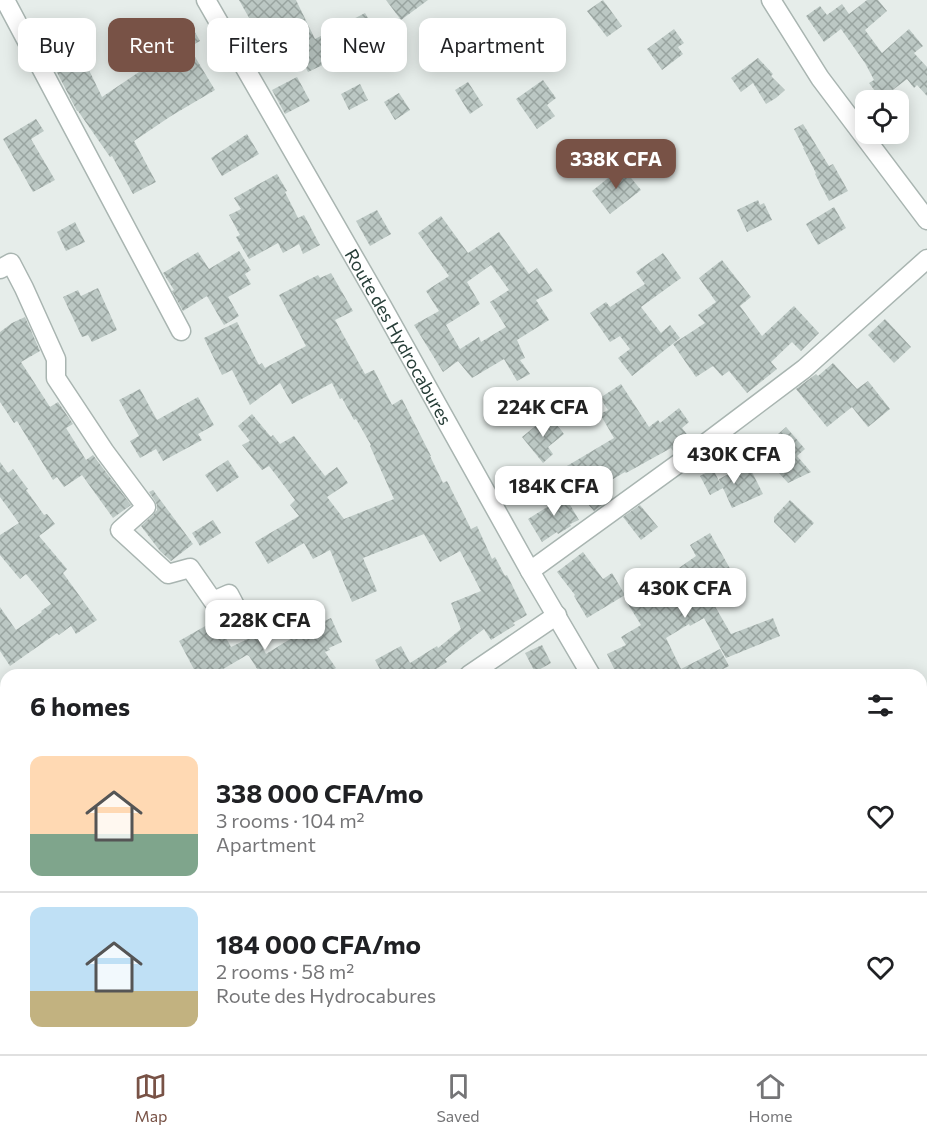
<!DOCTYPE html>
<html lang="en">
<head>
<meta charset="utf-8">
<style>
  body { margin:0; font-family:Commissioner,sans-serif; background:#f2f2f2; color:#202124; height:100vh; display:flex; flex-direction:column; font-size:22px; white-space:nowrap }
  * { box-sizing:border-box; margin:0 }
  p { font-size:20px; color:#757577 }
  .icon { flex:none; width:33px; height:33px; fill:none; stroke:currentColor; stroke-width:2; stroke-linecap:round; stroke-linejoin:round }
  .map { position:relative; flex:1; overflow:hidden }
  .details { position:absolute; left:0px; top:669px; width:927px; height:386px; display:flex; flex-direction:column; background:#fff; border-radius:18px 18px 0 0; box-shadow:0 3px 15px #0003 }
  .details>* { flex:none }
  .banner { position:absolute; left:18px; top:18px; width:600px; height:54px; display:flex; gap:12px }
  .buttons { position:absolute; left:855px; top:90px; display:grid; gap:12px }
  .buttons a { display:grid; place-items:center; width:54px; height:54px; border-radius:12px; background:#fff; box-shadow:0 3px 15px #0003; font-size:30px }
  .price { position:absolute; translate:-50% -51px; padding:0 14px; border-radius:12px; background:#fff; color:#222; font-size:20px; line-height:39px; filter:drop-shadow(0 2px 3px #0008) }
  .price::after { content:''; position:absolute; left:50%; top:36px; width:18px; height:14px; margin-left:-9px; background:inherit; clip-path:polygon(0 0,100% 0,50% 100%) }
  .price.on { background:#785246; color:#fff }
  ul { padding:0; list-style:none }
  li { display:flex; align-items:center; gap:18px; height:150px; padding:0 30px }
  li+li { border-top:2px solid #e0e0e0 }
  li span { display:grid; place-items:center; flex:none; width:168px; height:120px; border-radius:12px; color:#555 }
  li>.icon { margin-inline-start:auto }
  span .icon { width:72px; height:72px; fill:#fffc; stroke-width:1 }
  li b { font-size:26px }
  h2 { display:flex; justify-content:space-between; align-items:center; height:72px; padding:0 30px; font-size:26px }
  .tag { padding:0 21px; border-radius:12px; background:#fff; box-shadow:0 3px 15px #0003; font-size:21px; line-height:54px }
  .tag.on { background:#785246; color:#fff }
  .dock { display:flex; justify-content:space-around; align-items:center; height:84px; border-top:2px solid #e0e0e0; background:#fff; font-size:16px; color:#757577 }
  .dock a { display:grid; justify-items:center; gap:3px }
  .dock .on { color:#785246 }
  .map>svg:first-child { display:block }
  .building { fill:url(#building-cross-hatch); fill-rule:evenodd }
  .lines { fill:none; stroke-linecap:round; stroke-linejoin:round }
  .minor-casing { stroke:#a9b5b1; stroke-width:21 }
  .minor { stroke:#fff; stroke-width:18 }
  .labels { text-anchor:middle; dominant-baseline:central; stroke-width:6; stroke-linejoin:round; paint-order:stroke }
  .street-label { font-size:18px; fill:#273e38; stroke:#f7faf8 }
</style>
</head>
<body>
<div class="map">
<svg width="927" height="1054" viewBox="0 0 927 1054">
  <defs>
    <pattern id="building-cross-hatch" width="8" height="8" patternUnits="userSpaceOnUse" patternTransform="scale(1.5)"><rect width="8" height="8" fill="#bcc8c4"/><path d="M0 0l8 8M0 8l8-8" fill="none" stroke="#99a4a0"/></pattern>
  </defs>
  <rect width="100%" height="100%" fill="#e6edea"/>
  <g class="building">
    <polygon points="239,0 296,0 315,39 365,13 372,25 369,27 389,63 372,72 358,48 308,72 293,42 269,56 255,34 257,32"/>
    <polygon points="386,0 428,0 401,20"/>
    <polygon points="603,0 622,26 607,37 587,11"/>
    <polygon points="867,0 878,0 887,11 865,30 882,53 909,29 923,46 914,53 927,67 927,96 917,85 914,88 907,79 881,99 869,83 874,80 865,63 841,29 824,42 806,16 820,6 827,15 842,4 849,14"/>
    <polygon points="192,27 200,41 189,47 215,90 171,116 134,141 156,182 133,194 112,156 110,157 78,111 77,111 48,55 75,41 102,97 142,70 139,65 145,62 142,56"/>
    <polygon points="674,29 684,43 678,47 683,54 662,70 647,49"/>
    <polygon points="758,58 773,74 771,76 785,90 776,98 766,104 753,83 741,92 731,78"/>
    <polygon points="297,77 310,101 285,114 272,90"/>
    <polygon points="543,80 556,98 547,105 555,116 537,129 516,99"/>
    <polygon points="468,82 483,105 470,114 455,90"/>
    <polygon points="360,84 368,100 349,110 341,94"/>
    <polygon points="399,93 410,110 395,120 384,102"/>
    <polygon points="36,119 44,131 31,139 55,180 33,192 3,139"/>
    <polygon points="803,124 829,166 833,164 848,191 829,201 815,174 816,173 803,148 804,148 794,129"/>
    <polygon points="247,134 259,154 222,176 211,158"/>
    <polygon points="622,167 641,190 610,214 592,191"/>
    <polygon points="277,174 287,191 285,192 298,218 304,215 320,245 303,254 299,244 283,253 278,243 249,259 236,237 240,235 229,215 241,209 234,198"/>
    <polygon points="758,200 760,205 764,203 772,220 747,232 737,210"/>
    <polygon points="834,207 846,228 818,245 806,224"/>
    <polygon points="377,210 391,234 370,246 356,221"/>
    <path d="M441,216L468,253L499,232L529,274L537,268L553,291L536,300L549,320L517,340L525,358L520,360L530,374L517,381L504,359L472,378L458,361L443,372L414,325L439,311L426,291L449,276L418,233ZM491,265L509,290L490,302L506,327L481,342L479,337L460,349L446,325L480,304L467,282Z"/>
    <polygon points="75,222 85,242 66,251 57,232"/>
    <polygon points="239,251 251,270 245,274 251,284 228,297 239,316 224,325 207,296 183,311 172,291 174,290 163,273 198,252 209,269"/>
    <polygon points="663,253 681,278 641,307 661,333 670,325 680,338 632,376 618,358 630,349 620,336 610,342 590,313 606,302 610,307 645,284 636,272"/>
    <polygon points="722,260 751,297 740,306 762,336 794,306 819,333 801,351 792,342 771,362 777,369 747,393 729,371 722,376 713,366 696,377 673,344 705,323 698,315 716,302 699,278"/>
    <polygon points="331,273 353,311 335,320 365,374 374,370 392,405 402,399 431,456 430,456 443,483 447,481 471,529 477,526 492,559 495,557 505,576 507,575 527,615 513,623 515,625 491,640 484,629 445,659 447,662 436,669 440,675 383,675 375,660 401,646 410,663 437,646 438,648 461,629 451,603 481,591 460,551 440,562 424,534 363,558 377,591 352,602 330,550 313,559 304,543 268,564 255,542 299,516 290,505 295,500 269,466 262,470 242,445 250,441 238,426 252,414 271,437 273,435 280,444 294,436 325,476 337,467 348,483 327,497 344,519 394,499 370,446 371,445 356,419 354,420 342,398 340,399 332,383 292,404 280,383 250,405 232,370 222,375 204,338 237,322 259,365 262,363 265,368 306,346 279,295 318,275 320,278"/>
    <polygon points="98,288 117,330 92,342 88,335 82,337 63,297 78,290 81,296"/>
    <polygon points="25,317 40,351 21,362 50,407 58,402 73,424 66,428 86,460 93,455 131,505 113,518 82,475 64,487 57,477 53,480 17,421 14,423 0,402 0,332 12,323"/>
    <polygon points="885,319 911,347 894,363 868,335"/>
    <polygon points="833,363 857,389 868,381 890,409 868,427 852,407 827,427 796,389 816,374 818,376"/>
    <polygon points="621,384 649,427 658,420 660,423 679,408 689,422 682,428 690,438 673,451 671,448 626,473 625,472 593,491 602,505 594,511 568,482 573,479 567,466 614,438 600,414 608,410 600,398"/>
    <polygon points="140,389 157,420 198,397 214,425 198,434 202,440 163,461 156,449 140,458 130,441 139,436 119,400"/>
    <polygon points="549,415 564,434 548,447 553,454 543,463 522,437"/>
    <polygon points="786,427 805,449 797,456 811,472 788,483 759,451"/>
    <polygon points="228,460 239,477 217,492 205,475"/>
    <polygon points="0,462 8,473 13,469 28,489 26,490 44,515 47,514 55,524 39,536 67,569 63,573 97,620 76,634 71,626 59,635 57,633 10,666 0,651 0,607 16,630 42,612 41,611 51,604 26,574 20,579 0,555 0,535 19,523 0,497"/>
    <polygon points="748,464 763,494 732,508 723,488 710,495 700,476 713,469 720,483 719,479"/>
    <polygon points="560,488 579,520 570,524 571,526 558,534 557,532 542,542 528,519 552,504 547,496"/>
    <polygon points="153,490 193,544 171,561 160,551 141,526 153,515 157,510 157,505 155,501 149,492"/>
    <polygon points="790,500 814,523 795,543 774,522 774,517"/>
    <polygon points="640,505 658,527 641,540 623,517"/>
    <polygon points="213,520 221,533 200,546 192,533"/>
    <polygon points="710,533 737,581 709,596 731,634 773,618 780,636 726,658 704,618 690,626 689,624 666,638 681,669 720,649 729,666 711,675 617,675 607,654 626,645 621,637 641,625 626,601 658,581 659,582 696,556 690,545"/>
    <polygon points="583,552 603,579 612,573 625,595 587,618 574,596 575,595 557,572"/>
    <polygon points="304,616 306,629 331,618 342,642 329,648 330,650 325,652 336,668 325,675 261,675 249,656 247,655 213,675 197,675 179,641 216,620 231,647 256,635 266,654 292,638 287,623"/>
    <polygon points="542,645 551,663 535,672 525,653"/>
  </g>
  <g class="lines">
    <g class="minor-casing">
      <g id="minor">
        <polyline points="5,0 181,331"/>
        <path id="s1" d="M206,0L382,306L530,571L591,675"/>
        <polyline points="771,0 820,78 927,220"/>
        <polyline points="0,269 11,263 24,288 56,359 56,378 105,452 146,507 120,530 168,574 190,568 213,601 229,594 240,615"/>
        <polyline points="530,571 686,458 804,369 927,259"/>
        <polyline points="469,675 557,615"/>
        <polyline points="0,697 6,707"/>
        <polyline points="1,853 6,851"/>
        <polyline points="191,1048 192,1054"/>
        <polyline points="804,1048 807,1054"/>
      </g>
    </g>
    <use href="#minor" class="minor"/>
  </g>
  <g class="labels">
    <g class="street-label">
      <text stroke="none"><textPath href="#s1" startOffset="388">Route des Hydrocabures</textPath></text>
    </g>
  </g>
</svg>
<div class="buttons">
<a><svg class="icon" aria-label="locate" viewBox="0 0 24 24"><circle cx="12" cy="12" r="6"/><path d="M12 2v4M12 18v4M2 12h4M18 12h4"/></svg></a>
</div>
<b class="price on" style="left:616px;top:190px">338K CFA</b>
<b class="price" style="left:543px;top:438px">224K CFA</b>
<b class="price" style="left:734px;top:485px">430K CFA</b>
<b class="price" style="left:554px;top:517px">184K CFA</b>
<b class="price" style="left:685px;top:619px">430K CFA</b>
<b class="price" style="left:265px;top:651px">228K CFA</b>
<div class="banner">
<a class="tag">Buy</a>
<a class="tag on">Rent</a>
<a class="tag">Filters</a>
<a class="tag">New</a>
<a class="tag">Apartment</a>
</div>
<section class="details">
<h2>6 homes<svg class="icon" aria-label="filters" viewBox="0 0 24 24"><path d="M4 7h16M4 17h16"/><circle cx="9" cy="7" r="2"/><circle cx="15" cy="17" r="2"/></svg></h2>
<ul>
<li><span style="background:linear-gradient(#ffd9b3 65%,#7fa58c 0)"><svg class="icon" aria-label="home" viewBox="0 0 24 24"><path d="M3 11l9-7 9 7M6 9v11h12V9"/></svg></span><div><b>338 000 CFA/mo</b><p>3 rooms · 104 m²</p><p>Apartment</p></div><svg class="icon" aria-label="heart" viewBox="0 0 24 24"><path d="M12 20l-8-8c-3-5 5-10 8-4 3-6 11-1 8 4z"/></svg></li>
<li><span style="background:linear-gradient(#bfe0f5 70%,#c2b280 0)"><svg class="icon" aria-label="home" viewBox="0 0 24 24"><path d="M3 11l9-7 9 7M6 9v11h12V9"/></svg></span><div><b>184 000 CFA/mo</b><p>2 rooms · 58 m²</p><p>Route des Hydrocabures</p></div><svg class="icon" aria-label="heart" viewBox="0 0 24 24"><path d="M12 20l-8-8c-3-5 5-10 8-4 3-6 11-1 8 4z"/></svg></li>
</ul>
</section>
</div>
<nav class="dock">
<a class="on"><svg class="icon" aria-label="map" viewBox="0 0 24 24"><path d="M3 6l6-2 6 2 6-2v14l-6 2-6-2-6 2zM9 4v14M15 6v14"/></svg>Map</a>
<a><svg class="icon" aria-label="saved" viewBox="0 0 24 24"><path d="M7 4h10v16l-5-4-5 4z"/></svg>Saved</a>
<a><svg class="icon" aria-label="home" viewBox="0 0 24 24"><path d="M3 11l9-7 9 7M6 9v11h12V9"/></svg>Home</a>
</nav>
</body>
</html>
